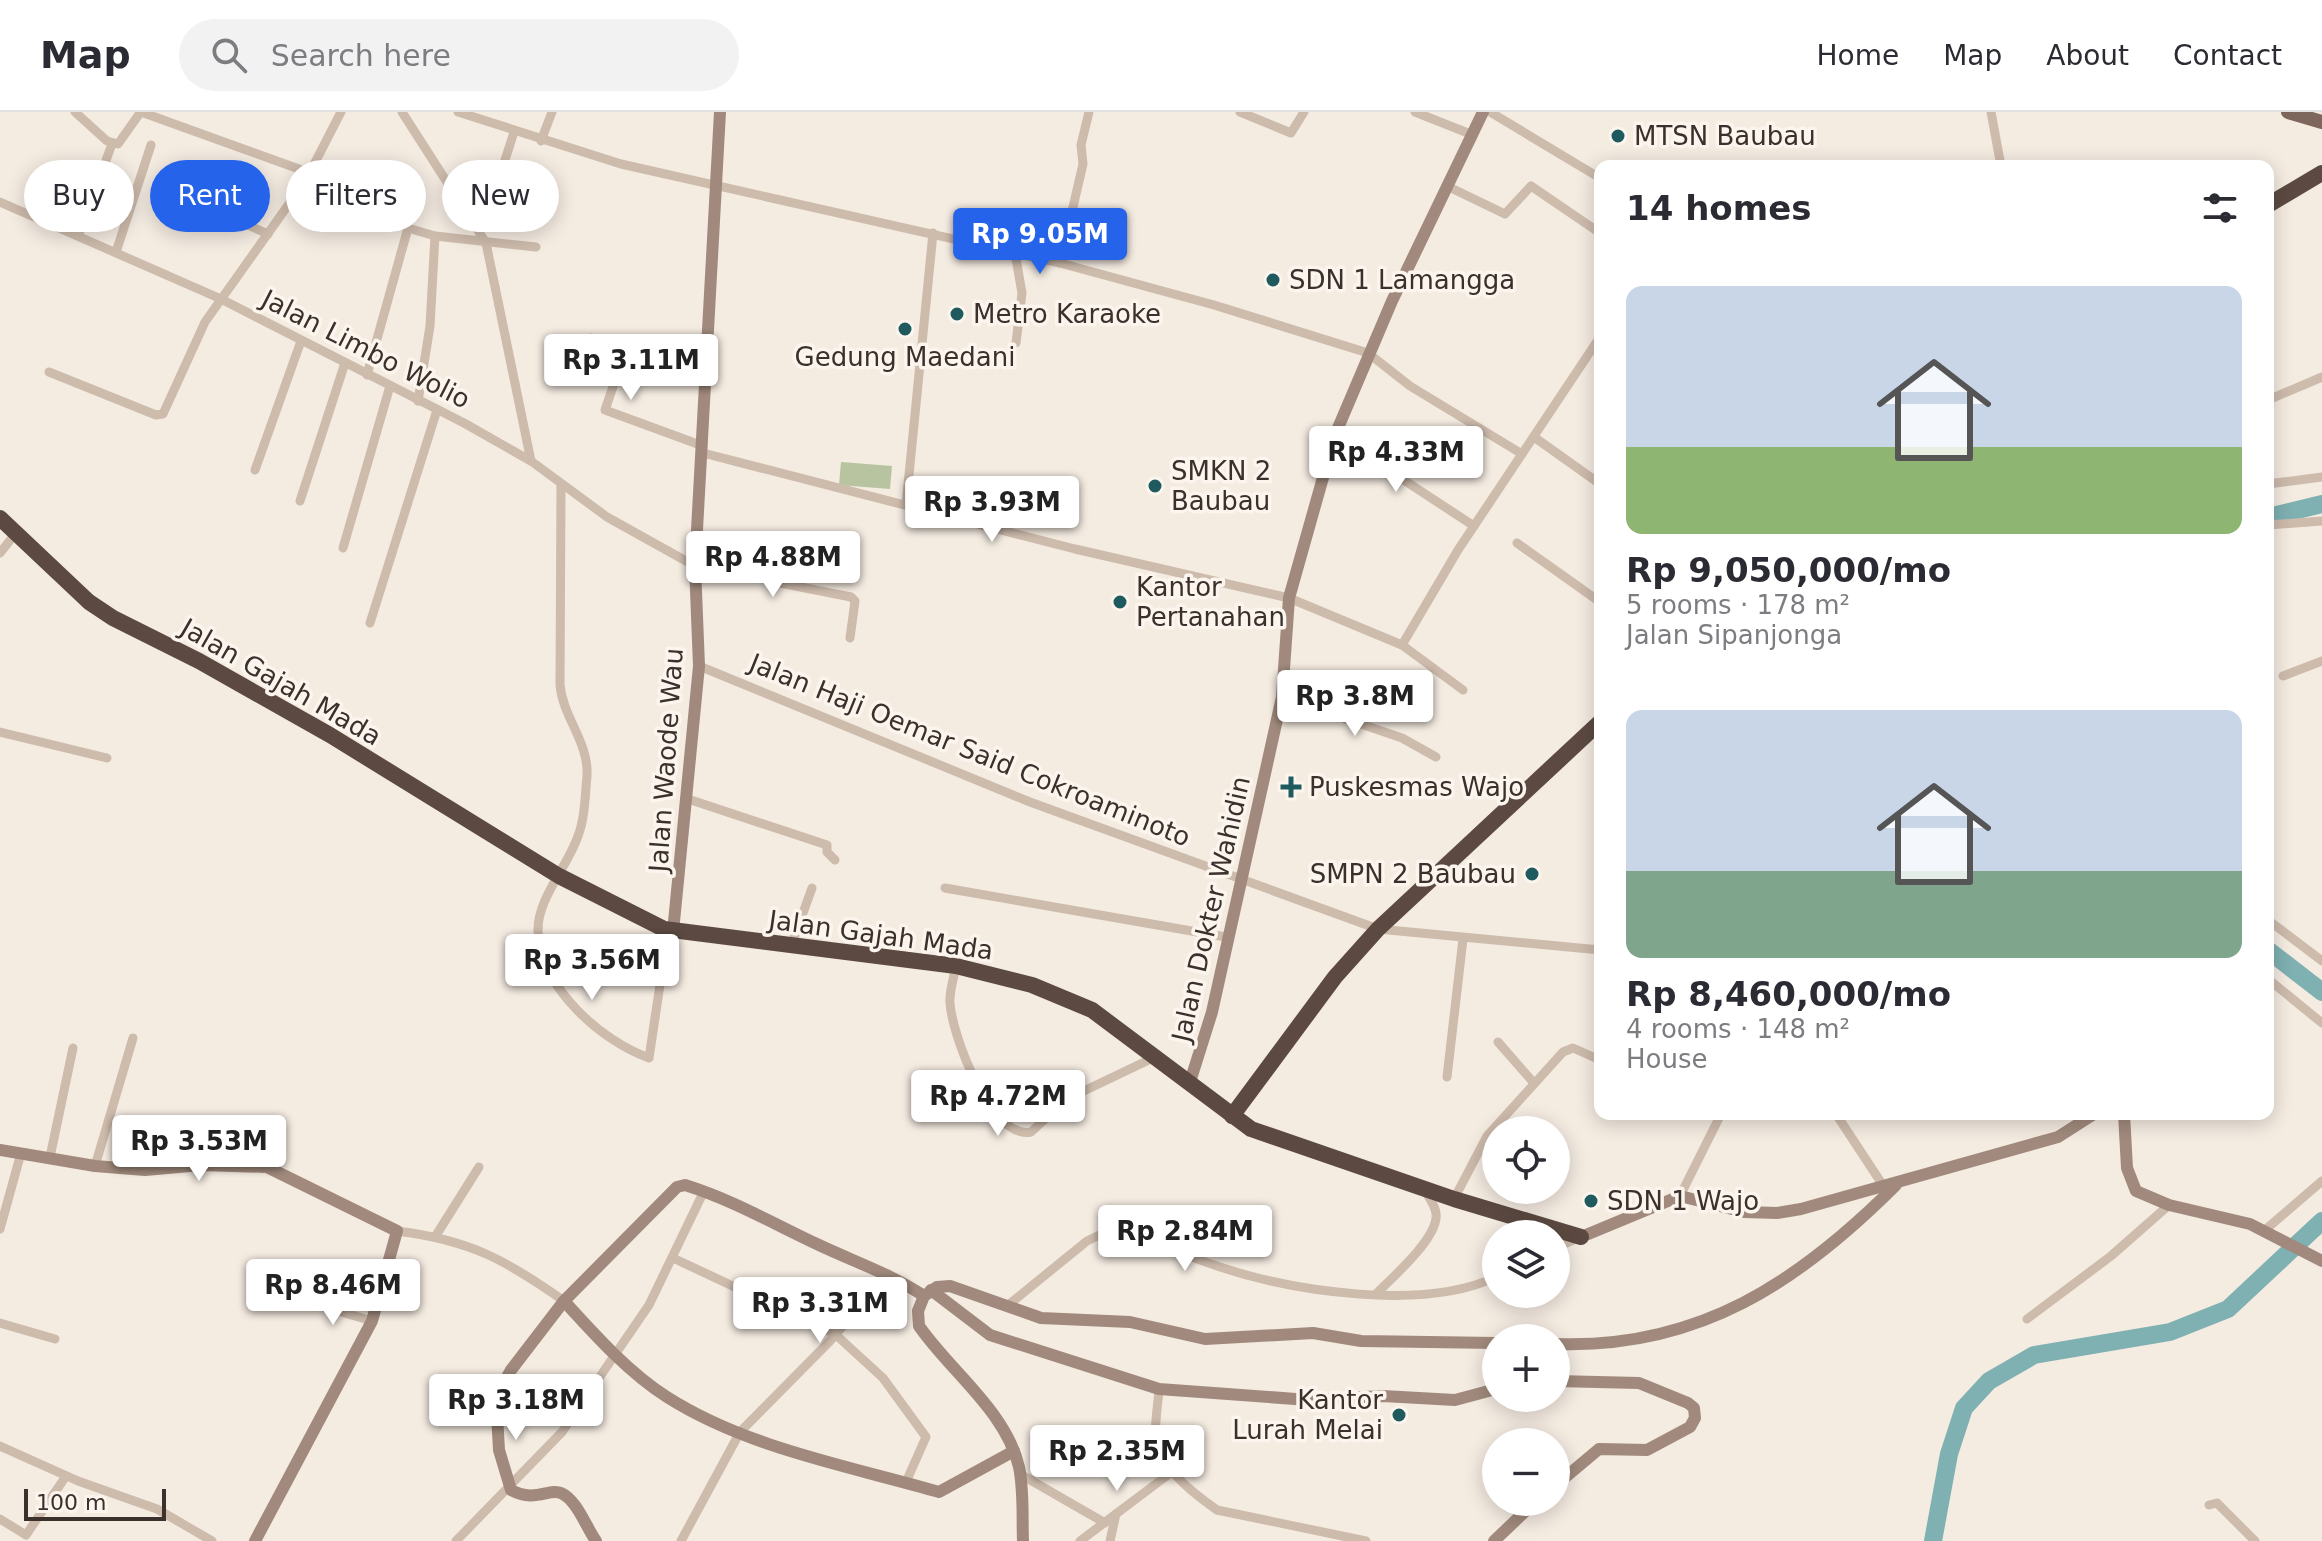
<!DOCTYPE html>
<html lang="en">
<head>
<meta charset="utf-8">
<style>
  body { margin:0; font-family:"DejaVu Sans",sans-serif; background:#f2f2f3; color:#2b2b33; height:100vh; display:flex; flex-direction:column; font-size:30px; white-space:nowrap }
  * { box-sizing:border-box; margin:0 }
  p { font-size:26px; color:#7c7c81 }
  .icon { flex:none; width:44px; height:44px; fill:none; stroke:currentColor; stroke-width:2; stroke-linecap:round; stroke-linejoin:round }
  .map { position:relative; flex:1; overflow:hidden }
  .details { position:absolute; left:1594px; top:48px; width:680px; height:960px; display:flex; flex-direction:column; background:#fff; border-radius:16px; box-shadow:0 4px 20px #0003 }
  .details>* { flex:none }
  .hud { position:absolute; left:24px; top:48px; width:760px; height:72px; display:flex; gap:16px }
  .fabs { position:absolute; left:1482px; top:1004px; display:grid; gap:16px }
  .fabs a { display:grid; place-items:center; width:88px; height:88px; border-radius:50%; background:#fff; box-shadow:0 4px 20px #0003; font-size:40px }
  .scale { position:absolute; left:24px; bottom:20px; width:142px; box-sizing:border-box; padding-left:8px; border:4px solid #3b302b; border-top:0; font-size:22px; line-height:28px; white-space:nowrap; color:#3b302b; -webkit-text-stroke:6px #fbf5ee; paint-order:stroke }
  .price { position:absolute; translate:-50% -68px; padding:0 18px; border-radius:8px; background:#fff; color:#222; font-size:26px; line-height:52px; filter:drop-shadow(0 2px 4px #0008) }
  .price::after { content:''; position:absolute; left:50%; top:48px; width:24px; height:18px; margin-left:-12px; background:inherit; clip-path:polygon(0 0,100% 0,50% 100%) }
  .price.current { background:#2563eb; color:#fff }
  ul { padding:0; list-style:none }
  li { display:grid; align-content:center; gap:16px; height:424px; padding:0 32px }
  li span { display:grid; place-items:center; height:248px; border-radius:16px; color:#555 }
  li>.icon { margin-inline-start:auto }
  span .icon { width:144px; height:144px; fill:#fffc; stroke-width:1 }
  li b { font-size:34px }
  h2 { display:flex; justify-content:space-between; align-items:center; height:96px; padding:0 32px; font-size:34px }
  .chip { padding:0 28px; border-radius:36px; background:#fff; box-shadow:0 4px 20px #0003; font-size:28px; line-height:72px }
  .chip.current { background:#2563eb; color:#fff }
  header { display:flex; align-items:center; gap:48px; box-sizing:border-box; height:112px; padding:0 40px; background:#fff; border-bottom:2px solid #e1e1e2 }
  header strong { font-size:38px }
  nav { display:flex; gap:44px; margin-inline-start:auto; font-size:28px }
  .search { width:560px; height:72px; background:#f2f2f3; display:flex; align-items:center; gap:20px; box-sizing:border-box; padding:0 28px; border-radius:44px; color:#7c7c81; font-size:30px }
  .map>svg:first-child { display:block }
  .green { fill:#b8c4a0 }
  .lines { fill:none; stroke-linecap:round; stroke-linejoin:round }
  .river { stroke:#7fb0b2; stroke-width:18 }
  .street { stroke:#cdbbac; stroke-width:9 }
  .secondary { stroke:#a18a7d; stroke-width:12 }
  .primary { stroke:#7d675c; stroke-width:14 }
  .highway { stroke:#5c4a42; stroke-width:16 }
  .poi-dot { fill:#1f5a5e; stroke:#fbf5ee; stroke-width:3 }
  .labels { text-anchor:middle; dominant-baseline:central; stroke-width:7; stroke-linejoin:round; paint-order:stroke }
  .poi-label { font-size:26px; fill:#3b302b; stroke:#fbf5ee; text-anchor:start }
  .street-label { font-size:26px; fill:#3b302b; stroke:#fbf5ee }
</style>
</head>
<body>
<header>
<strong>Map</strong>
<div class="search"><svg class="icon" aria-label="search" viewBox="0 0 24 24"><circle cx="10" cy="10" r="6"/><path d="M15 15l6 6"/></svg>Search here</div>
<nav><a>Home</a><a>Map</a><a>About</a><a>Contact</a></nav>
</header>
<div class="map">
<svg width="2322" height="1429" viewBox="0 0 2322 1429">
  <rect width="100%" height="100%" fill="#f4ebe1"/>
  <polygon class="green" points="841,350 892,354 890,377 839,373"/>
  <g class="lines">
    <g class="river">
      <polyline points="2268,405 2322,392"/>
      <polyline points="2268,838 2322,880"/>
      <polyline points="1933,1429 1949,1342 1964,1296 1989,1269 2034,1243 2170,1220 2228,1197 2322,1109"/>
    </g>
    <g class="street">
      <polyline points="75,0 107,29 118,32 140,1"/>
      <polyline points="141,0 310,61 408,116 435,124 536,135"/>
      <polyline points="402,0 486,131 531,349"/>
      <polyline points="458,0 621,52 1060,151 1214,193 1368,241 1410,274 1522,342"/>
      <polyline points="1240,0 1291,21 1304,0"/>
      <polyline points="1415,0 1473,23"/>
      <polyline points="1490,0 1600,66"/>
      <polyline points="1991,0 2001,54"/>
      <polyline points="541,29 552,0"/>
      <polyline points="498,70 514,20"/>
      <polyline points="1449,75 1505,102 1531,74 1600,121"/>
      <polyline points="164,76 268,122"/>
      <polyline points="0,90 221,187 464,311 531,349 607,405 695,454"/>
      <polyline points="78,124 112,32"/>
      <polyline points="116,140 151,33"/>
      <polyline points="1015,141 1022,181 1016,231"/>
      <polyline points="1060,151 1083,52 1081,33 1089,0"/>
      <polyline points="591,226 585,244 618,260 605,298 703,334"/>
      <polyline points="49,260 156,303 163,302 205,210 306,68 341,0"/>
      <polyline points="367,263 408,116"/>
      <polyline points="2268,288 2322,265"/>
      <polyline points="418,289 430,214 435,124"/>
      <polyline points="1335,323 1474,414"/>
      <polyline points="1534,325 1600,372"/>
      <polyline points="703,341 1075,437 1289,486 1402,533 1463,578"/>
      <polyline points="255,358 301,229"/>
      <polyline points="2268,372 2322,365"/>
      <path d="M561,373L560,573C563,606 589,630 587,664C585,684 585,706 578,724C568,754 537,787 538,819C540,875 601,929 649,946L661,866L673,820"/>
      <polyline points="300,389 345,251"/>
      <polyline points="906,393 933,121"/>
      <polyline points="2268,413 2322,409"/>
      <polyline points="1517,431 1600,490"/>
      <polyline points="343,436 390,274"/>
      <polyline points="697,436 770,469 851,485 855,489 850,526"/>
      <polyline points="0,441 16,421"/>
      <polyline points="370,511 437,298"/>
      <polyline points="1402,533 1458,438 1600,225"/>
      <polyline points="699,554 1030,690 1378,817 1600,838"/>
      <polyline points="2283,564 2322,549"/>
      <polyline points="1282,585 1402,626 1436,645"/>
      <polyline points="0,620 107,646"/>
      <polyline points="688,687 827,733 827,740 835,748"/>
      <polyline points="945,776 1226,825"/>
      <polyline points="2268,808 2322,849"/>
      <polyline points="791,834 812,776"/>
      <path d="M956,854C954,865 949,880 950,891C952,923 991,1028 1031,1020L1067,987L1155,945"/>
      <polyline points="2268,867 2322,911"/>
      <polyline points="1498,930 1533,970"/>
      <polyline points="1447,965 1463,827"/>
      <polyline points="1836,1002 1886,1078"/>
      <polyline points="1978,1002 1990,1002"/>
      <polyline points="50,1045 73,936"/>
      <polyline points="95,1054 133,926"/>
      <polyline points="1680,1084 1721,1002"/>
      <polyline points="1454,1087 1487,1024 1563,940 1573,936 1600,948"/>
      <polyline points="0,1117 21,1041"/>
      <polyline points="2265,1118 2322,1069"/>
      <path d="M397,1119C470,1128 506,1148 564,1189"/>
      <polyline points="435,1125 479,1055"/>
      <polyline points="1556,1136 1578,1126"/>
      <polyline points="673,1146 835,1222 883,1266 926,1325 906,1370"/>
      <path d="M1377,1181C1393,1165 1434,1129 1436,1106C1438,1096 1428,1085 1424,1077"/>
      <polyline points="304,1189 372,1209"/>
      <path d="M1007,1194L1087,1129L1110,1118C1148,1127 1183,1143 1220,1155C1295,1180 1424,1199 1496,1165"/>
      <polyline points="2027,1207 2111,1144 2169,1093"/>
      <polyline points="0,1211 55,1227"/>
      <path d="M1159,1277C1158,1295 1153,1317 1157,1334C1164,1359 1197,1384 1217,1398L1366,1429"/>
      <polyline points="0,1334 78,1369 157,1397 212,1429"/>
      <polyline points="1020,1362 1105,1411"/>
      <polyline points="2209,1393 2217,1391 2255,1429"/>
      <polyline points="0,1407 26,1423 66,1364"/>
      <polyline points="456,1429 562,1320 649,1193 704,1079"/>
      <polyline points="681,1429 740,1320 830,1229 888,1162"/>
      <polyline points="1080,1429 1173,1359"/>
      <polyline points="1110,1429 1116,1402"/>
    </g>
    <g class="secondary">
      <polyline points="673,820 699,554 695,454 720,0"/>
      <polyline points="1190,970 1212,900 1282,585 1289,486 1335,323 1392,189 1483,0"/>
      <polyline points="2124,1002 2127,1056 2136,1079 2169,1093 2250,1112 2322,1149"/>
      <polyline points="0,1038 95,1054 145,1058 201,1053 267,1055 397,1119 372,1209 255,1429"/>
      <polyline points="1581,1125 1680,1084 1744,1100 1777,1101 1801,1097 2058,1025 2094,1002"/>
      <polyline points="931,1178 990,1223 1159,1277 1309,1288 1383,1284 1455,1288 1496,1277"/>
      <path d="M564,1189C594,1222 629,1261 667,1285C747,1336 849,1354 939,1380L1014,1339"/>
      <path d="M1556,1232C1699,1237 1799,1170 1896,1073"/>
      <polyline points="1556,1269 1639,1271 1688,1291 1694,1296 1695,1306 1690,1315 1647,1338 1599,1337 1556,1373"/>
      <path d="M596,1429C586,1415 577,1388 561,1381C549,1376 535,1391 511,1378L499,1338L496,1285L511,1258L564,1189L677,1075L685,1073C733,1088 774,1112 819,1133C855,1150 891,1162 924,1184"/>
      <path d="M1023,1429C1022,1404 1024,1379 1019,1355C1006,1299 950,1259 919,1214L918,1199L924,1184L937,1175L950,1174L1041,1206L1130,1210L1205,1227L1313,1221L1361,1229L1496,1231"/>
      <polyline points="1494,1429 1535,1390"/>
    </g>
    <polyline class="primary" points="2288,0 2322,10"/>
    <g class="highway">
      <polyline points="2268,93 2322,61"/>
      <polyline points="0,406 89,490 113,506 199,549 330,623 559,764 664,817 956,854 1032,873 1092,898 1251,1017 1454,1087 1581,1125"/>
      <polyline points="1232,1004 1335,865 1378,817 1600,610"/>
    </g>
  </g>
  <g class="poi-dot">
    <circle cx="1618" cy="24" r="8"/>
    <circle cx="1273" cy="168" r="8"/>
    <circle cx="957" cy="202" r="8"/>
    <circle cx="905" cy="217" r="8"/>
    <circle cx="1155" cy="374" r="8"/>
    <circle cx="1120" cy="490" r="8"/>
    <path d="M1287 663h8v8h8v8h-8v8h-8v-8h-8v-8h8z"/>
    <circle cx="1532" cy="762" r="8"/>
    <circle cx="1591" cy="1089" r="8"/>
    <circle cx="1399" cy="1303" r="8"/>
  </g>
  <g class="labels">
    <g class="poi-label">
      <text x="1634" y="24">MTSN Baubau</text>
      <text x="1289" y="168">SDN 1 Lamangga</text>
      <text x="973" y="202">Metro Karaoke</text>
      <text x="905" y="245" text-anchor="middle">Gedung Maedani</text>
      <text x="1171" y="359">SMKN 2<tspan x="1171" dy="30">Baubau</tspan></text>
      <text x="1136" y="475">Kantor<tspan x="1136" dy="30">Pertanahan</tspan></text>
      <text x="1309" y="675">Puskesmas Wajo</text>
      <text x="1516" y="762" text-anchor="end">SMPN 2 Baubau</text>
      <text x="1607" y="1089">SDN 1 Wajo</text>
      <text x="1383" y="1288" text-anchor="end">Kantor<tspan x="1383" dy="30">Lurah Melai</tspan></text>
    </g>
    <g class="street-label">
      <text transform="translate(366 237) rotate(27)">Jalan Limbo Wolio</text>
      <text transform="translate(281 570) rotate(30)">Jalan Gajah Mada</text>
      <text transform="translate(970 638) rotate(22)">Jalan Haji Oemar Said Cokroaminoto</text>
      <text transform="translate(666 648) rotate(-86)">Jalan Waode Wau</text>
      <text transform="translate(1211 797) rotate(-77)">Jalan Dokter Wahidin</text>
      <text transform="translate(881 823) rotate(8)">Jalan Gajah Mada</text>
    </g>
  </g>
</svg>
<div class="fabs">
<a><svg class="icon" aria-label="locate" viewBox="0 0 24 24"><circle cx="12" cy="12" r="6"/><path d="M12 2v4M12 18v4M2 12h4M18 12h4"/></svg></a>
<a><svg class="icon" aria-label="layers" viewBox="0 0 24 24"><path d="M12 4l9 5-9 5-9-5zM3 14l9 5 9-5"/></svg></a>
<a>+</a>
<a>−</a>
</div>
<div class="scale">100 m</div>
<b class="price current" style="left:1040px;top:164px">Rp 9.05M</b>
<b class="price" style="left:631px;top:290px">Rp 3.11M</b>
<b class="price" style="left:1396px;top:382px">Rp 4.33M</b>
<b class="price" style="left:992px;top:432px">Rp 3.93M</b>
<b class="price" style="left:773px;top:487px">Rp 4.88M</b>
<b class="price" style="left:1355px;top:626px">Rp 3.8M</b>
<b class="price" style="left:592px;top:890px">Rp 3.56M</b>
<b class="price" style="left:998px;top:1026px">Rp 4.72M</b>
<b class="price" style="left:199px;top:1071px">Rp 3.53M</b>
<b class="price" style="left:1185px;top:1161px">Rp 2.84M</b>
<b class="price" style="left:333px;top:1215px">Rp 8.46M</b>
<b class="price" style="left:820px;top:1233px">Rp 3.31M</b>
<b class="price" style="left:516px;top:1330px">Rp 3.18M</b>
<b class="price" style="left:1117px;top:1381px">Rp 2.35M</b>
<div class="hud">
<a class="chip">Buy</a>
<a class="chip current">Rent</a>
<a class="chip">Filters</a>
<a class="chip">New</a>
</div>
<section class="details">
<h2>14 homes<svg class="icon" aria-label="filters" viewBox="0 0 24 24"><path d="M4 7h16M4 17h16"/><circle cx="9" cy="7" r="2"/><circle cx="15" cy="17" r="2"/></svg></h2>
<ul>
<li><span style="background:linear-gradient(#c9d6e8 65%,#8fb573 0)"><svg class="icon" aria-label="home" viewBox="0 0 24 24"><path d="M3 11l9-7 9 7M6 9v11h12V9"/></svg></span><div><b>Rp 9,050,000/mo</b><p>5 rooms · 178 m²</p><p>Jalan Sipanjonga</p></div></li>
<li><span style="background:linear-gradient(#c9d6e8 65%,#7fa58c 0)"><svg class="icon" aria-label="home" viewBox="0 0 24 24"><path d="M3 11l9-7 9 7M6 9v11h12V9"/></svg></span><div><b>Rp 8,460,000/mo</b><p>4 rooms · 148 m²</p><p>House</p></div></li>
</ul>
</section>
</div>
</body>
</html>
